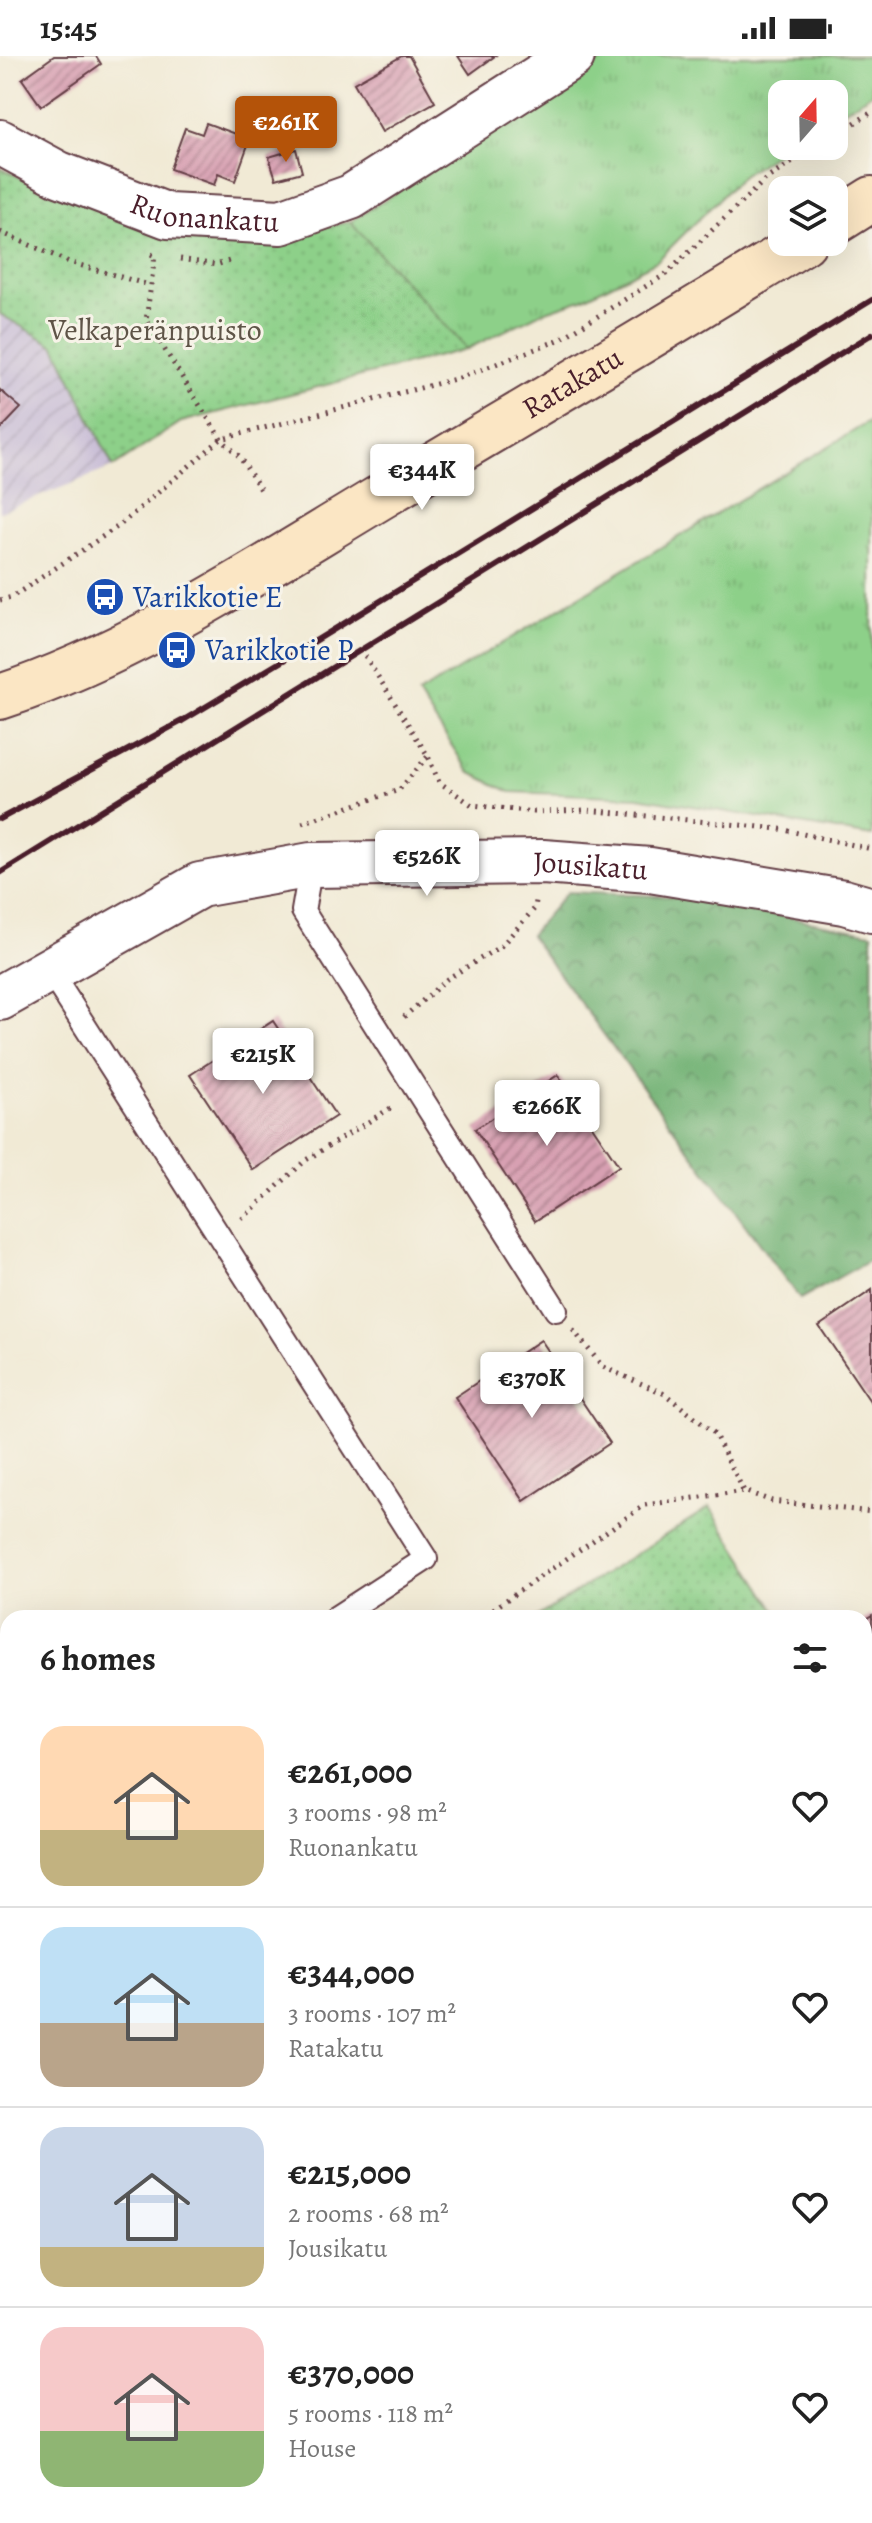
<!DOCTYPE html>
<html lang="en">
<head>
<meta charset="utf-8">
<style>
  body { margin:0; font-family:Alegreya,serif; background:#f6f6f6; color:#222; height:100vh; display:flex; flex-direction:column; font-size:30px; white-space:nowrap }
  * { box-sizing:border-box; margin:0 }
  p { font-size:26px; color:#767676 }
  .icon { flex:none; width:44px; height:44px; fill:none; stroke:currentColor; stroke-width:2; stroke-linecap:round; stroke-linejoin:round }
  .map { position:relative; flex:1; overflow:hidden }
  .details { position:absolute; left:0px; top:1554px; width:872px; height:914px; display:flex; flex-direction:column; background:#fff; border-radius:24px 24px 0 0; box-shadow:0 8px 32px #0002 }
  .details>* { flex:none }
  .needle { width:52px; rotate:20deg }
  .fabs { position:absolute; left:768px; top:24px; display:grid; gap:16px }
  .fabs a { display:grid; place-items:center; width:80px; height:80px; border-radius:16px; background:#fff; box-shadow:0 8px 32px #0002; font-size:40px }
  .price { position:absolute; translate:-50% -68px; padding:0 18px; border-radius:8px; background:#fff; color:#222; font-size:26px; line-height:52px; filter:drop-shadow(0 2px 4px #0008) }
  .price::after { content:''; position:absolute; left:50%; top:48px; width:24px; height:18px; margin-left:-12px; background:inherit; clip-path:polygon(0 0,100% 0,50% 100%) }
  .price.current { background:#b45309; color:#fff }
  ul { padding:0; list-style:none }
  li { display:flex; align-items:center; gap:24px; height:200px; padding:0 40px }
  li+li { border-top:2px solid #e0e0e0 }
  li span { display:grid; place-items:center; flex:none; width:224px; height:160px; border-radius:24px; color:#555 }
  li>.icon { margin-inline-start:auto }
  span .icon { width:96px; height:96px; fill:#fffc; stroke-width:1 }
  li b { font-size:34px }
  h2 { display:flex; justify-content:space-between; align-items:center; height:96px; padding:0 40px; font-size:34px }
  .status { display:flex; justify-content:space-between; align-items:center; height:56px; padding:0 40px; background:#fff; direction:ltr }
  .status svg { height:22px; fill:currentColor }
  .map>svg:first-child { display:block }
  .industrial { fill:url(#industrial-furrows) }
  .grass { fill:url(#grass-tufts); stroke:#6c785a; stroke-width:2 }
  .forest { fill:url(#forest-crowns); stroke:#5e6850; stroke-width:2 }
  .park { fill:url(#park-dots); stroke:#6c785a; stroke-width:2 }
  .building { fill:url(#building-hatch) }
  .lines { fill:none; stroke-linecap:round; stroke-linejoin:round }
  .service-casing { stroke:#633d44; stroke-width:26 }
  .minor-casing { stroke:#633d44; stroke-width:48 }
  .secondary-casing { stroke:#633d44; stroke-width:48 }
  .path { stroke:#633d44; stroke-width:5; stroke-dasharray:2 6; stroke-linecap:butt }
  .service { stroke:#fff; stroke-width:22 }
  .minor { stroke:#fff; stroke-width:44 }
  .secondary { stroke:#fbe6c4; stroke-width:44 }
  .rail { stroke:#4a1f2b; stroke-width:6 }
  .labels { text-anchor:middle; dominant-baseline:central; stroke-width:6; stroke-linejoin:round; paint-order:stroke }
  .street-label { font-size:30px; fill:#4a1f2b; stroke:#f7f3e8 }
  .park-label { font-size:30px; fill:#5e5447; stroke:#f7f3e8 }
  .transit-label { font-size:30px; fill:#164399; stroke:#f7f3e8; text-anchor:start }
</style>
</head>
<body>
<div class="status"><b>15:45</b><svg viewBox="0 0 49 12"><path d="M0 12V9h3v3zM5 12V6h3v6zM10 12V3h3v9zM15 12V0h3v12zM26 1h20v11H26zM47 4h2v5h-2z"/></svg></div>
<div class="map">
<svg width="872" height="2467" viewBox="0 0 872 2467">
  <defs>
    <pattern id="industrial-furrows" width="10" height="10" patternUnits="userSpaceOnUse" patternTransform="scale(2)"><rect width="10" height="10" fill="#cabfd7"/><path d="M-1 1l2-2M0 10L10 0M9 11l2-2" fill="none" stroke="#afa4b9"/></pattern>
    <pattern id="grass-tufts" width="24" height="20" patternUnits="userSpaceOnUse" patternTransform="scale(2)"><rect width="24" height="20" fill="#8dd089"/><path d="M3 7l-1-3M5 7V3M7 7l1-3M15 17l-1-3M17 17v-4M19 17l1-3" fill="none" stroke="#7bb276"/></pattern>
    <pattern id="forest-crowns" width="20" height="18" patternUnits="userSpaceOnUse" patternTransform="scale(2)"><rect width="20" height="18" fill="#72b275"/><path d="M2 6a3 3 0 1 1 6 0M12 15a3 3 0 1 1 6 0" fill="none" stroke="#609060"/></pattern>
    <pattern id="park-dots" width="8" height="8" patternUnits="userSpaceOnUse" patternTransform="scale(2)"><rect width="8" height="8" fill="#8dd089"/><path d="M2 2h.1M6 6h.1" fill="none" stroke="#7bb276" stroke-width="1.8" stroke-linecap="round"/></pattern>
    <pattern id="building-hatch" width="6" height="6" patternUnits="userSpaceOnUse" patternTransform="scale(2)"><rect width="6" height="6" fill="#d8a0b2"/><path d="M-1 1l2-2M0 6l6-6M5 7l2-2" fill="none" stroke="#b18291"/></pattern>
  </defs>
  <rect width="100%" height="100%" fill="#f7f3e8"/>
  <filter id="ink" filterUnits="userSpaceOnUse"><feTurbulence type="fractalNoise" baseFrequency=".0125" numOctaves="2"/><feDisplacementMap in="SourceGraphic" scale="16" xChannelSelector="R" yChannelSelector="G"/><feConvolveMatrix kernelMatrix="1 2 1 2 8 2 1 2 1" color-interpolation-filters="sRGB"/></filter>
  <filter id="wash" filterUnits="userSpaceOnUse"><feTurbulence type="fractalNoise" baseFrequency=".006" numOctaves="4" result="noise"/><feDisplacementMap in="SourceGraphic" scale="32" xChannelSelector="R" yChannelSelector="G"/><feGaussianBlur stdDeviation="1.8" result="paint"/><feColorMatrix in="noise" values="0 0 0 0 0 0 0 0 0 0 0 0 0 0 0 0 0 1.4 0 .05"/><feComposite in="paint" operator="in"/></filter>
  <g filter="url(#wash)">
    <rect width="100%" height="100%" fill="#f1ead5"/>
    <polygon class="industrial" points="0,258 55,290 113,411 0,456"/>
    <g class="grass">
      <polygon points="610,0 872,0 872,37 834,61 834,38 782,38 782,90 788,90 742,120 657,205 582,243 543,256 467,293 350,166"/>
      <polygon points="872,364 872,780 638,741 510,736 469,716 418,638"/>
    </g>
    <polygon class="forest" points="567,836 684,841 872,877 872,1203 800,1243 530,879"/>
    <g class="park">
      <polygon points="0,111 48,136 261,183 350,166 467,293 181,366 113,411 55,290 0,258"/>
      <polygon points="710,1451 781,1562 535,1562"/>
      <polygon points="864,1692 872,1704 872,1968 864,1973"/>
      <polygon points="0,1800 8,1811 8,2460 153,2460 142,2467 0,2467"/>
      <polygon points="864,2013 872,2024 872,2467 258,2467 254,2460 864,2460"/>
    </g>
    <g id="blocks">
      <g class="building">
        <polygon points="54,0 96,0 101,8 41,50 22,23"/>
        <polygon points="402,0 409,0 435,46 382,76 354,27"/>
        <polygon points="458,0 495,0 470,18"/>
        <polygon points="206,67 250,83 235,125 218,118 214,129 170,113 185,72 202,78"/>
        <polygon points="296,93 302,116 276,123 269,101"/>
        <polygon points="0,334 21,352 0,374"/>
        <polygon points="273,965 336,1060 253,1114 190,1019"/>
        <polygon points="558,1019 619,1110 535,1165 475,1073"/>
        <polygon points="872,1234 872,1348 819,1270"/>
        <polygon points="541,1284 610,1387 524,1445 455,1341"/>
        <polygon points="872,1559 872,1629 864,1616 864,1564"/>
      </g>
    </g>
  </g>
  <g filter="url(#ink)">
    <use href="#blocks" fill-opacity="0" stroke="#633d44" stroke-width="2"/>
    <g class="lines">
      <g class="service-casing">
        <g id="service">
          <polyline points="311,809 303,855 556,1254"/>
          <polyline points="49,914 426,1503 335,1562"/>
        </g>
      </g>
      <g class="minor-casing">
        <g id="minor">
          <path id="s1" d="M0,86L59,118L168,160L281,166L351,141L572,0"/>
          <path id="s2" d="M0,942L200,829L311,809L543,806L650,814L844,846L872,854"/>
        </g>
      </g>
      <g class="secondary-casing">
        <g id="secondary">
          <polyline points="834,167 872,143"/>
          <path id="s3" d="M0,641C138,595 260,513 384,439C524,355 665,273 804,186"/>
        </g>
      </g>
      <g class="path">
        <polyline points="834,80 872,56"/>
        <polyline points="0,176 69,206 149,229"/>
        <polyline points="151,198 155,200 146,264 221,383 239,400 263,437"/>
        <polyline points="180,203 216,209 229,205"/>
        <polyline points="0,544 12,541 120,469 221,383 459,322 559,284 666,218 766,123 818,90"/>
        <polyline points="365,600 428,700 439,726 472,749 534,756 586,754 780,773 872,793"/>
        <polyline points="302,767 399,734 428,700"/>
        <polyline points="404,961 447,923 501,890 535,852 536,845"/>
        <polyline points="242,1163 306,1104 394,1050"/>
        <polyline points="573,1274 603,1311 665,1338 714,1377 744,1435"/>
        <polyline points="480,1562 645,1449 744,1435 772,1445 872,1456"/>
        <polyline points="0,2082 8,2071"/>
        <polyline points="298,2460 302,2467"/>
        <polyline points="772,2460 776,2467"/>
        <polyline points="2,2467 8,2448"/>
      </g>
      <use href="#service" class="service"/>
      <use href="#minor" class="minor"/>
      <use href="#secondary" class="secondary"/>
      <g class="rail">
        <polyline points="0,763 182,665 307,590 872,244"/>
        <polyline points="0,817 872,278"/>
      </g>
    </g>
  </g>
  <defs>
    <g id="bus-disc" transform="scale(2)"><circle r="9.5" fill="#1a4fb4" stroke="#f7f3e8"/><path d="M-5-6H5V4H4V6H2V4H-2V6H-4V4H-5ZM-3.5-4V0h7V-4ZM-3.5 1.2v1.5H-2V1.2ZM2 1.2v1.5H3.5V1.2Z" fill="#fff"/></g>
  </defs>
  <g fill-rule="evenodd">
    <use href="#bus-disc" x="105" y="541"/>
    <use href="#bus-disc" x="177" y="594"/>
  </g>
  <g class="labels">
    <g class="street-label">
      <text stroke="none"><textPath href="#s1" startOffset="220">Ruonankatu</textPath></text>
      <text stroke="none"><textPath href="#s3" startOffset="654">Ratakatu</textPath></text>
      <text stroke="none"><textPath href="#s2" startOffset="622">Jousikatu</textPath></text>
    </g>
    <g class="park-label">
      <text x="155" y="274">Velkaperänpuisto</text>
    </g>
    <g class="transit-label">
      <text x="133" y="541">Varikkotie E</text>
      <text x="205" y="594">Varikkotie P</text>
    </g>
  </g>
</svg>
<div class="fabs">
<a><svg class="needle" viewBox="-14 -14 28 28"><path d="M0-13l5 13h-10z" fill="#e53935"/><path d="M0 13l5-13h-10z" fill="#767676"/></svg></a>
<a><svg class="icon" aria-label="layers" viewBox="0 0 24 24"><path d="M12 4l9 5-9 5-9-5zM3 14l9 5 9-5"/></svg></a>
</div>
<b class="price current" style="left:286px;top:108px">€261K</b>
<b class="price" style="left:422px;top:456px">€344K</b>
<b class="price" style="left:427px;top:842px">€526K</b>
<b class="price" style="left:263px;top:1040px">€215K</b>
<b class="price" style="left:547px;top:1092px">€266K</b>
<b class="price" style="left:532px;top:1364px">€370K</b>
<section class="details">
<h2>6 homes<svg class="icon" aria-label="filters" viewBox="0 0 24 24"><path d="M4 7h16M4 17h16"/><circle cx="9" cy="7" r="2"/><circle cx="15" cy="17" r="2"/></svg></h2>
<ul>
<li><span style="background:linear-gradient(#ffd9b3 65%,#c2b280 0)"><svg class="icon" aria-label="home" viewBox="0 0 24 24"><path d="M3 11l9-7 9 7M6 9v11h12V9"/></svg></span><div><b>€261,000</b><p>3 rooms · 98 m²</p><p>Ruonankatu</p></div><svg class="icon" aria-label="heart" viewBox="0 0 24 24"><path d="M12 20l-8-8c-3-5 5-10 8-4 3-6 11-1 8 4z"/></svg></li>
<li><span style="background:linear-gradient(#bfe0f5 60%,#b9a48a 0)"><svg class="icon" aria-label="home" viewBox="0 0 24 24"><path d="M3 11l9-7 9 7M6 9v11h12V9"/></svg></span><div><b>€344,000</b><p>3 rooms · 107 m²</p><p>Ratakatu</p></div><svg class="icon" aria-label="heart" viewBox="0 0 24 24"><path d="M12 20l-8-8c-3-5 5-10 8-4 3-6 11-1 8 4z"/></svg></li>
<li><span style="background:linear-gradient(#c9d6e8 75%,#c2b280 0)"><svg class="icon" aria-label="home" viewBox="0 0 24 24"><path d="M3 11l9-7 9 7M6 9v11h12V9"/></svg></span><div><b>€215,000</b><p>2 rooms · 68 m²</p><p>Jousikatu</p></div><svg class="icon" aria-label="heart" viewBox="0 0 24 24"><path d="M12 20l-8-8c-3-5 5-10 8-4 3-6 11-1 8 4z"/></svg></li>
<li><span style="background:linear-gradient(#f6c9c9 65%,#8fb573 0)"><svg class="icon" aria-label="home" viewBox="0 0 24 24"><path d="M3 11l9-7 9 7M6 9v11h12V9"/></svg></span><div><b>€370,000</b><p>5 rooms · 118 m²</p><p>House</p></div><svg class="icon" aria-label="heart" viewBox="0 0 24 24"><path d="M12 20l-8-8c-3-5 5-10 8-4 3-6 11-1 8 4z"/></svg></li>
</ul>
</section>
</div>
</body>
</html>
